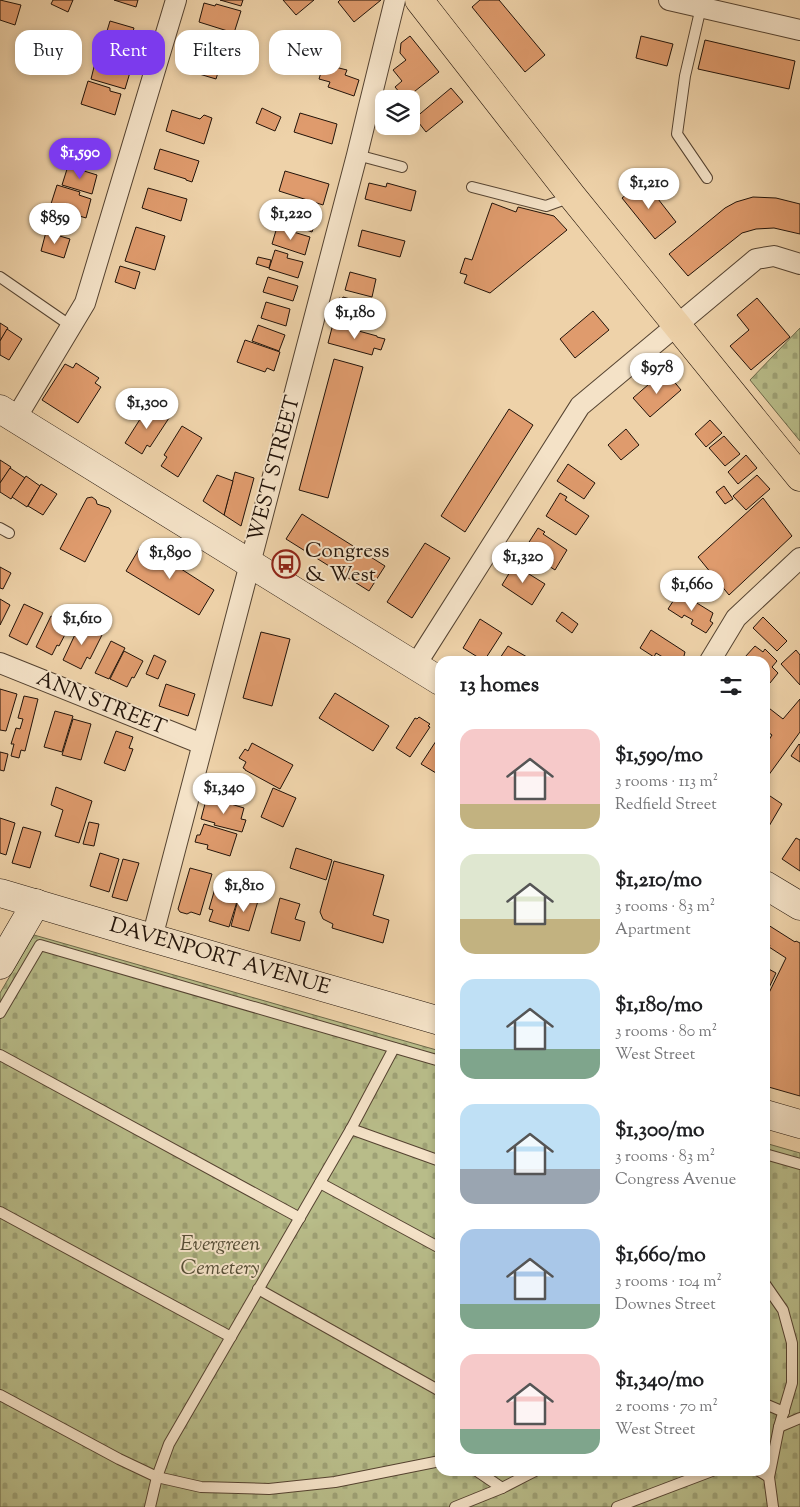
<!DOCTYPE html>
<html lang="en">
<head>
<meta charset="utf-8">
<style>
  body { margin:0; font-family:"Sorts Mill Goudy",serif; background:#f6f6f6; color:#202124; height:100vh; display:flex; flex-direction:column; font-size:19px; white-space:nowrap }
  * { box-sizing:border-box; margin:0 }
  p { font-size:16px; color:#757577 }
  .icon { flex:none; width:28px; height:28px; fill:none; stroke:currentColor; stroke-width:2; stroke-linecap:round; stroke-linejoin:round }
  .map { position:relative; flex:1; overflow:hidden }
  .sheet { position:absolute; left:435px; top:656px; width:335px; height:820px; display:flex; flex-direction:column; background:#fff; border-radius:15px; box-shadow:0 2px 8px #0003 }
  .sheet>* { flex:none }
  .banner { position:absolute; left:15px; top:30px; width:345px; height:45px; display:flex; gap:10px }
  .controls { position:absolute; left:375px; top:90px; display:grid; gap:10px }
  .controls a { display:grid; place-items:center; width:45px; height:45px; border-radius:10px; background:#fff; box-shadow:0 2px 8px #0003; font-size:25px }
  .price { position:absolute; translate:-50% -42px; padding:0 11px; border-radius:18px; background:#fff; color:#222; font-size:16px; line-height:32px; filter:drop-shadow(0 1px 2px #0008) }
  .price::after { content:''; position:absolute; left:50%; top:30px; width:15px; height:11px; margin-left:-8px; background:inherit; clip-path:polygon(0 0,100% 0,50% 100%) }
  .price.active { background:#7c3aed; color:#fff }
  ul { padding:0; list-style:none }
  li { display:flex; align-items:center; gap:15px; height:125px; padding:0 25px }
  li span { display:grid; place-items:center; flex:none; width:140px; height:100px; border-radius:15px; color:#555 }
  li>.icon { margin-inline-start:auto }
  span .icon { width:60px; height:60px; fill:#fffc; stroke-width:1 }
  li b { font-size:21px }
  h2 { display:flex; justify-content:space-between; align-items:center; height:60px; padding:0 25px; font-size:21px }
  .pill { padding:0 18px; border-radius:15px; background:#fff; box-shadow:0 2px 8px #0003; font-size:18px; line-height:45px }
  .pill.active { background:#7c3aed; color:#fff }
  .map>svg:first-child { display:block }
  .cemetery { fill:url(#cemetery-stones); stroke:#6d6849 }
  .building { fill:#df9b6d; stroke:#221309 }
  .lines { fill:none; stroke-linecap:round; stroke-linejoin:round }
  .service-casing { stroke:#554331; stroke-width:12 }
  .minor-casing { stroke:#554331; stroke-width:22 }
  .secondary-casing { stroke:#221309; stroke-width:29 }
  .primary-casing { stroke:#221309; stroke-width:29 }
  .service { stroke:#f4e2c7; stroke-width:10 }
  .minor { stroke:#f4e2c7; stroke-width:20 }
  .secondary { stroke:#f4e2c7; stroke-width:28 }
  .primary { stroke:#eed2a9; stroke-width:28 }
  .labels { text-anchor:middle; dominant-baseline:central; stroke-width:4; stroke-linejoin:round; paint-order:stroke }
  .street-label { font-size:21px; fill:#221309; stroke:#f4e2c7 }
  .poi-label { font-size:21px; fill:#221309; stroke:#f4e2c7; text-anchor:start }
  .park-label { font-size:21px; font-style:italic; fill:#564e36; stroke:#f4e2c7 }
</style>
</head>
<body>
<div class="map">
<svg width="800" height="1507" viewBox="0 0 800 1507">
  <defs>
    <pattern id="cemetery-stones" width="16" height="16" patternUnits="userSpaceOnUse" patternTransform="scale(1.25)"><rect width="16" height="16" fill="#b8bc89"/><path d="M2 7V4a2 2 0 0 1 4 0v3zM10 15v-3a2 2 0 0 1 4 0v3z" fill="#9ea175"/></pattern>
  </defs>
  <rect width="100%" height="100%" fill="#eed2a9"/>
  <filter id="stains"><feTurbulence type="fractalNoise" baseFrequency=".004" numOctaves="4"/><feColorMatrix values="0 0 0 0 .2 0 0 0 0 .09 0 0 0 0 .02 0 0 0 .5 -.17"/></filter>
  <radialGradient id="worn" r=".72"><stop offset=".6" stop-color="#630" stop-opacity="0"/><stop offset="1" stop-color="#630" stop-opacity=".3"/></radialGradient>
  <g class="cemetery">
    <polygon points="800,328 800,441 750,380"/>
    <polygon points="34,935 440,1051 440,1471 765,1471 765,1143 800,1153 800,1507 0,1507 0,993"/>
  </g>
  <g class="building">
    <polygon points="0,0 21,5 15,25 0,20"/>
    <polygon points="53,0 73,0 68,12 51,4"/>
    <polygon points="114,0 138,0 136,7"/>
    <polygon points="220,0 243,0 241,6"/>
    <polygon points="283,0 314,0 296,15"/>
    <polygon points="340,0 381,0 354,22 338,2"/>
    <polygon points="480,0 499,0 545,55 525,72 472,7"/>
    <polygon points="204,3 215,6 216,4 241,11 234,33 199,22"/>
    <polygon points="110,21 134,28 128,48 104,41"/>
    <polygon points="410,36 439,72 405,99 395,87 402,81 393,70 406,60 400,53 401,43"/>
    <polygon points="641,36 673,44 667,66 636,58"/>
    <polygon points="705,40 795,61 789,89 698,69"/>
    <polygon points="58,49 74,55 68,73 51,67"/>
    <polygon points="183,53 222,60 216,79 179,68"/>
    <polygon points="97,55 120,62 119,65 131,69 125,89 91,79"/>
    <polygon points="323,66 333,69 335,67 347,70 345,75 359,80 354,96 328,87 330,82 319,79"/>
    <polygon points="88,81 110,88 110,91 121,94 115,115 81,104"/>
    <polygon points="451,88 463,102 426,132 415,118"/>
    <polygon points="262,108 281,117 275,131 256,123"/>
    <polygon points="172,110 200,119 204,115 212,118 204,144 166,131"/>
    <polygon points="300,113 337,124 332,144 294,132"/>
    <polygon points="74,139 94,145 93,148 102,150 97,168 69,159"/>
    <polygon points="160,149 199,161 192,182 186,180 186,179 154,169"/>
    <polygon points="68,166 97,175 92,194 62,185"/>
    <polygon points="285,171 329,184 323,205 279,191"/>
    <polygon points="644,181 676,222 655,239 622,198"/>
    <polygon points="369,183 386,187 387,183 416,191 411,211 365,199"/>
    <polygon points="57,185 80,192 79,195 91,199 86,218 50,207"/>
    <polygon points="148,188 187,199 181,221 142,208"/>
    <polygon points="753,197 776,198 800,204 800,234 774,228 756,229 742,233 688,276 669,254 725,208 736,202"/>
    <polygon points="492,203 516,212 518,207 554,216 567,230 490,293 464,283 467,275 460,273 465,258 472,260"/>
    <polygon points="293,206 318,214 312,232 287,223"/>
    <polygon points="136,227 165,236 155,270 125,261"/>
    <polygon points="277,227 310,237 305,255 272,244"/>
    <polygon points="362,230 405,241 400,257 358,246"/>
    <polygon points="46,232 70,239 64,258 41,251"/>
    <polygon points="275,250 288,254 287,258 303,262 298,278 269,269"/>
    <polygon points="258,257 271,260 269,268 256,264"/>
    <polygon points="120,266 140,272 135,289 115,282"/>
    <polygon points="350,272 376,279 372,297 345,290"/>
    <polygon points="268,277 298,286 293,301 263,292"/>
    <polygon points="343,297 383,308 378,327 372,326 371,329 348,323 349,319 338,316 341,304 337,304 339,298 342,299"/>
    <polygon points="757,298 790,337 751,370 730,346 749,330 737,315"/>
    <polygon points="266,302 290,309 286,326 261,318"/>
    <polygon points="593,311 609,330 575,358 560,339"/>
    <polygon points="0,323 8,328 0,341"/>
    <polygon points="333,324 377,336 377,337 385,339 381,350 374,348 372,355 328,343"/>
    <polygon points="258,325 285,335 279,351 252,341"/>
    <polygon points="7,329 22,339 9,360 0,355 0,341"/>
    <polygon points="245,340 280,352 274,371 267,368 265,372 237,362"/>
    <polygon points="334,359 363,367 328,498 299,490"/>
    <polygon points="76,363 99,378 95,383 101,387 78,423 42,400 65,364 73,368"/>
    <polygon points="667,373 681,390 650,417 633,398 657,377 659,381"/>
    <polygon points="149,405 169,418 150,447 147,445 142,454 125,443"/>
    <polygon points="509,409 533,425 465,532 441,516"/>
    <polygon points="710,420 722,433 706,447 695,434"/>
    <polygon points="182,426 202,438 178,477 161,466 167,457 164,455"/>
    <polygon points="626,429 639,445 621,460 608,445"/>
    <polygon points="724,436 740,454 725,466 709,448"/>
    <polygon points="746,455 757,468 738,484 728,472"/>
    <polygon points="0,460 11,467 0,483"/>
    <polygon points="568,464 595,483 584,499 557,481"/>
    <polygon points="10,468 25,478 11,499 0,492 0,483"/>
    <polygon points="235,472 254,478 241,526 224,515"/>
    <polygon points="217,475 233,481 224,515 203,501"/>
    <polygon points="757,475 770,489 746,510 733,496"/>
    <polygon points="26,476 40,486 27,507 12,497"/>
    <polygon points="41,484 57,494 43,515 28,506"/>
    <polygon points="724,486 733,499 725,504 716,492"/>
    <polygon points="560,493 567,497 565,500 589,516 576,535 546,516"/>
    <polygon points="92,497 96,500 97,504 109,508 111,511 85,562 60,549 87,498"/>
    <polygon points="763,498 792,536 729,595 698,557"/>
    <polygon points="302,514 385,566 369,591 286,539"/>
    <polygon points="538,528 545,532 543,534 567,550 555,570 524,550"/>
    <polygon points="425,543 450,558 412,618 387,602"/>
    <polygon points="142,544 214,590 199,615 126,571"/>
    <polygon points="516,562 523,566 521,569 545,584 532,605 502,585"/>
    <polygon points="0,567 11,573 3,589 0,588"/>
    <polygon points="679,592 713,613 710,621 713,623 706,633 691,624 693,620 684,615 682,618 668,609"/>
    <polygon points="0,599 10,605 0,625"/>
    <polygon points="24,604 43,613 27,645 9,636"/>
    <polygon points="562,612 578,624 572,633 556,621"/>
    <polygon points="51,616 70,625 59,646 57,645 52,655 36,647"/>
    <polygon points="763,617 787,641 777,651 753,628"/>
    <polygon points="480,619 502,633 484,661 463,648"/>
    <polygon points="80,624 102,635 90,659 87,657 81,669 63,660"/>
    <polygon points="651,630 685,652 683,660 685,661 664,661 666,659 656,653 654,657 640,648"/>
    <polygon points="261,632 290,639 272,706 243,698"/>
    <polygon points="111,641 125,648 109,679 95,673"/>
    <polygon points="508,646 527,657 524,661 498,661"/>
    <polygon points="755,646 763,652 765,649 777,661 772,667 778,673 770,683 765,679 765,661 750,661 745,657"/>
    <polygon points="796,650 800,655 800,685 781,664"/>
    <polygon points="124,651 143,661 134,678 132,677 127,687 110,679"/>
    <polygon points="154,655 166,661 158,679 146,674"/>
    <polygon points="166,684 195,694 188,716 159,706"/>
    <polygon points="0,689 17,694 6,731 0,730"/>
    <polygon points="335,693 389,726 373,751 319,718"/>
    <polygon points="24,696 38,699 25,751 21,750 19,758 11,756 14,744 11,744 16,728 20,729 23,719 18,718"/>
    <polygon points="800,699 800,732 768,776 765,775 765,746 772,735 765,730 765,705 783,719"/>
    <polygon points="55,711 73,716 62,752 44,747"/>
    <polygon points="419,717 430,724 428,726 430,727 410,757 396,748 415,718 417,719"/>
    <polygon points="73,719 91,724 81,760 62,755"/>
    <polygon points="116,731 133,737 129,748 133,749 125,771 104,763"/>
    <polygon points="440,735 440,766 436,773 421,764"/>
    <polygon points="252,743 293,765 280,789 245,770 245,769 243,768 246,762 239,758 245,749 248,751"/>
    <polygon points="799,744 800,745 800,762 791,756"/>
    <polygon points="0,752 8,754 4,771 0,770"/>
    <polygon points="219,779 240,786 236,802 214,796 217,786 215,786 216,780"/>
    <polygon points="56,787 92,801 79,843 55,836 63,810 51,805"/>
    <polygon points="273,788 296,798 283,827 261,817"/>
    <polygon points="767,794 782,804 765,833 765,797"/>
    <polygon points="206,800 220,804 221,801 244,808 241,819 246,820 242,832 214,825 215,823 201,819"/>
    <polygon points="0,818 15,823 6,855 0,853"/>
    <polygon points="89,822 99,824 94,846 83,844"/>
    <polygon points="204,824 237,834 230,856 207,849 208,845 195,842 197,835 200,835"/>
    <polygon points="23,827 41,832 30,868 12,863"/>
    <polygon points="796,838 800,840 800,871 782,859"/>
    <polygon points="296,848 332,860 326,880 290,868"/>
    <polygon points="100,853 119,859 109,892 90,886"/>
    <polygon points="123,859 139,863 127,901 112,897"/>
    <polygon points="334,861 384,875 373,915 389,920 383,943 332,928 333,924 323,919 320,912"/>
    <polygon points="190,868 212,874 200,915 191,912 187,914 180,912 178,909"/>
    <polygon points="216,885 240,892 229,927 209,921 213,910 209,909"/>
    <polygon points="239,896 258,901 249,931 231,926"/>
    <polygon points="280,898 300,904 295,919 305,922 300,941 271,933"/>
    <polygon points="765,923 795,942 796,941 800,943 800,1096 765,1086 765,1001 786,958 769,947 770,945 765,941"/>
    <polygon points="765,967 776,973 765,996"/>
  </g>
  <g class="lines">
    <g class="service-casing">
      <g id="service">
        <polyline points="701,7 685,76 677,134 707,178"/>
        <polyline points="357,155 402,167"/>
        <polyline points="472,187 546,206 571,197"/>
        <polyline points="0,277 71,326"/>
        <polyline points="0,528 9,533"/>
        <polyline points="0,1013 40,945 440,1061"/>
        <polyline points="0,1055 300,1218"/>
        <polyline points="351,1129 440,1161"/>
        <polyline points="765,1154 800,1164"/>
        <polyline points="320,1183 440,1248"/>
        <polyline points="0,1212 231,1337"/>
        <polyline points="765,1284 783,1310 792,1343 792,1383 779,1427 769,1477 773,1507"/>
        <polyline points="258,1289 440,1391"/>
        <polyline points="0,1395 119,1459 157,1477 201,1487 269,1489 335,1482 440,1461"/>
        <polyline points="765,1404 784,1412"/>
        <polyline points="779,1427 800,1418"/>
        <polyline points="477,1471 502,1488"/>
        <polyline points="759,1471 769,1477"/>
        <polyline points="150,1507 157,1477 169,1444 351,1129 394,1048"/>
        <polyline points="455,1507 502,1488 535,1471"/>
        <polyline points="617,1507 712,1471"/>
      </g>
    </g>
    <g class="minor-casing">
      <g id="minor">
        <polyline points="669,0 800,30"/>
        <polyline points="16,418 85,303 176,0"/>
        <polyline points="710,661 736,618 800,558"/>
        <polyline points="0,663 202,744"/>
        <polyline points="415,666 580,406 756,259 774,256 800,264"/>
        <polyline points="152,938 357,155 395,0"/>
      </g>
    </g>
    <g class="secondary-casing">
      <g id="secondary">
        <polyline points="0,409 440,681"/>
        <polyline points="765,885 800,906"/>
        <path id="s1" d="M0,893L152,938L440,1021"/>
        <polyline points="0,965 36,903"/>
        <polyline points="765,1114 800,1124"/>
      </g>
    </g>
    <g class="primary-casing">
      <polyline id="primary" points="419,0 572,196 800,477"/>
    </g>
    <use href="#service" class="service"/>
    <use href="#minor" class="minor"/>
    <use href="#secondary" class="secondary"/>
    <use href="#primary" class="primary"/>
  </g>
  <defs>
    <g id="bus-ring" transform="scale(1.4375)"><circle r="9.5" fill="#f4e2c7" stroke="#8f2418" stroke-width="1.5"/><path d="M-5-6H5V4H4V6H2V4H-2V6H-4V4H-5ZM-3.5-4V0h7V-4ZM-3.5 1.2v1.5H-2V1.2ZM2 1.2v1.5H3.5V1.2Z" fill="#8f2418"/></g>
  </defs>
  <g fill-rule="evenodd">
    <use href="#bus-ring" x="286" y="564"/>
  </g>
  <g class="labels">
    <g class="street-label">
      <text transform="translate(275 469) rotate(-75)">WEST STREET</text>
      <text transform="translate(101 704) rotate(22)">ANN STREET</text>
      <text stroke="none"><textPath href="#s1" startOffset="229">DAVENPORT AVENUE</textPath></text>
    </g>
    <g class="poi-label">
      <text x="305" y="552">Congress<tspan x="305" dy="24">&amp; West</tspan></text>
    </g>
    <g class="park-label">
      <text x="220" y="1245">Evergreen<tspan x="220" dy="24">Cemetery</tspan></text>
    </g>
  </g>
  <rect width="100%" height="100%" filter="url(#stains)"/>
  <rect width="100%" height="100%" fill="url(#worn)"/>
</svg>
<div class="controls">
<a><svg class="icon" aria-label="layers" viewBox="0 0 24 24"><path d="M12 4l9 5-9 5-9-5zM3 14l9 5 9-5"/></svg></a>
</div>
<b class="price active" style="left:80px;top:180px">$1,590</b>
<b class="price" style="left:649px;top:210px">$1,210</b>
<b class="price" style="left:291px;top:241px">$1,220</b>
<b class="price" style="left:55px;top:245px">$859</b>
<b class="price" style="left:355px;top:340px">$1,180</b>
<b class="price" style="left:657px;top:395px">$978</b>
<b class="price" style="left:147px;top:430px">$1,300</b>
<b class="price" style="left:170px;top:580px">$1,890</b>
<b class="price" style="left:523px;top:584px">$1,320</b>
<b class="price" style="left:692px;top:612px">$1,660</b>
<b class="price" style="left:82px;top:646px">$1,610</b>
<b class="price" style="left:224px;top:815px">$1,340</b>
<b class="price" style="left:244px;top:913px">$1,810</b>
<div class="banner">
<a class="pill">Buy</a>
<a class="pill active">Rent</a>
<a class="pill">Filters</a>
<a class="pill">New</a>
</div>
<section class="sheet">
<h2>13 homes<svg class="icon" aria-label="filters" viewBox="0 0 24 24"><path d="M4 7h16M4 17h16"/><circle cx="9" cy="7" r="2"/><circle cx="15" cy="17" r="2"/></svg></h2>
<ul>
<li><span style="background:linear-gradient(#f6c9c9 75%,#c2b280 0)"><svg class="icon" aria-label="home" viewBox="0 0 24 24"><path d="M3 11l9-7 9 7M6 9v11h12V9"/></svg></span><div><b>$1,590/mo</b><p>3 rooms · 113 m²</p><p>Redfield Street</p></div></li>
<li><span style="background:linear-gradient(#dfe7d0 65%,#c2b280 0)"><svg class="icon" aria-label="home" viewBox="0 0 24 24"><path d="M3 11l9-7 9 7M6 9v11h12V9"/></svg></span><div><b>$1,210/mo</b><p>3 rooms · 83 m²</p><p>Apartment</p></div></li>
<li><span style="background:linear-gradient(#bfe0f5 70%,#7fa58c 0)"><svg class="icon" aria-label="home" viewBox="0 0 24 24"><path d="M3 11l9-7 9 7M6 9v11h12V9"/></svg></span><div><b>$1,180/mo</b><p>3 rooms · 80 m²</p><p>West Street</p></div></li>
<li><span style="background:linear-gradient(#bfe0f5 65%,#9aa5b1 0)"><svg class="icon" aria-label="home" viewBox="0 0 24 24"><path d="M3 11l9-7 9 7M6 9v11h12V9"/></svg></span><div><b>$1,300/mo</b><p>3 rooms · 83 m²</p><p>Congress Avenue</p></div></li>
<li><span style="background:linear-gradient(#a9c7e8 75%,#7fa58c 0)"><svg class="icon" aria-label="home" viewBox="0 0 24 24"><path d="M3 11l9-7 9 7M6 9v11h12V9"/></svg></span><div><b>$1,660/mo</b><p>3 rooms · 104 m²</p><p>Downes Street</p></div></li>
<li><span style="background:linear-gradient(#f6c9c9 75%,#7fa58c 0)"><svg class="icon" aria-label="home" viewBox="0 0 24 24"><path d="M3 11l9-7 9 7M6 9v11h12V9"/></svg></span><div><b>$1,340/mo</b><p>2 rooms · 70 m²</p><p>West Street</p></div></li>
</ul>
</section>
</div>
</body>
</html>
